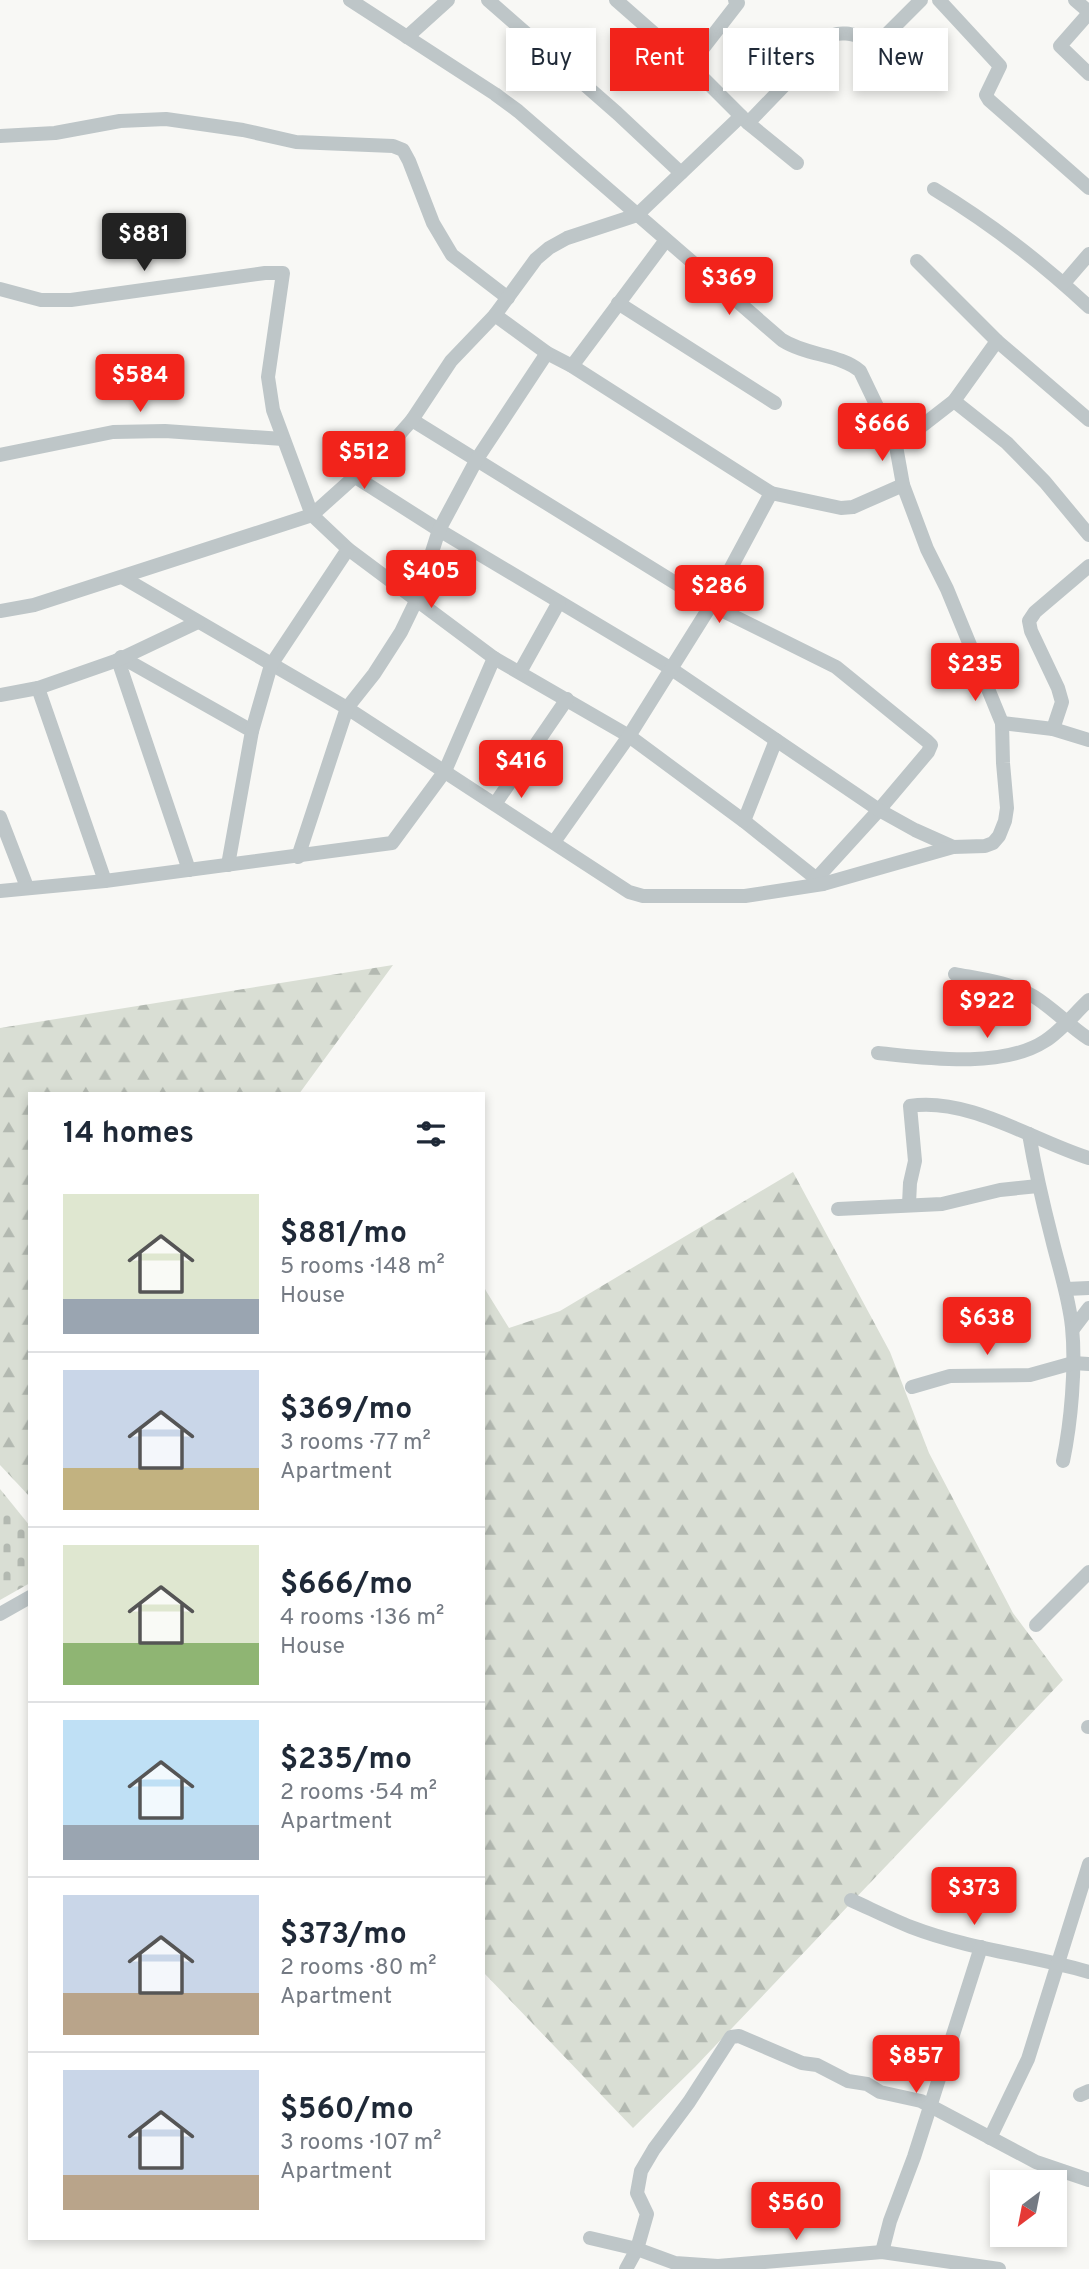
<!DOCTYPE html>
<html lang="en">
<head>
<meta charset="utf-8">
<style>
  body { margin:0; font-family:Overpass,sans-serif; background:#f6f6f7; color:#1f2937; height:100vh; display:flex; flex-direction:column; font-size:26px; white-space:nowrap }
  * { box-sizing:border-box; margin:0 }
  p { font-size:23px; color:#747a83 }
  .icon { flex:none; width:38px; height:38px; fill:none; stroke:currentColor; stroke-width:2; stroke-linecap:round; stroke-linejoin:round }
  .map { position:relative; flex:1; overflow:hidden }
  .details { position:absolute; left:28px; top:1092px; width:457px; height:1148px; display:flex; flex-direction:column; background:#fff; border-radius:0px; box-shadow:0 4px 10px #0003 }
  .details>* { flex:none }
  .hud { position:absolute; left:506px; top:28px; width:478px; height:63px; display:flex; gap:14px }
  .needle { width:46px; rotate:212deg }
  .tools { position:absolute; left:990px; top:2170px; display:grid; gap:14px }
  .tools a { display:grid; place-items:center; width:77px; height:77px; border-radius:0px; background:#fff; box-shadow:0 4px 10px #0003; font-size:35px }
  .price { position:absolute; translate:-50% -60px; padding:0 16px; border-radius:7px; background:#f2231b; color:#fff; font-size:23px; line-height:46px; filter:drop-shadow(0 2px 4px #0008) }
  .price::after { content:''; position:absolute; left:50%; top:42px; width:21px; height:16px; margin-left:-10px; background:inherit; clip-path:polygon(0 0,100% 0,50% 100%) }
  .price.active { background:#222; color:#fff }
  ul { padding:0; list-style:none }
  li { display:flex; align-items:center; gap:21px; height:175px; padding:0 35px }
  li+li { border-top:2px solid #e0e1e3 }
  li span { display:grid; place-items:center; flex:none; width:196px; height:140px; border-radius:0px; color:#555 }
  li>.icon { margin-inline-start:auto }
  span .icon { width:84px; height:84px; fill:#fffc; stroke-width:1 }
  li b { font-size:30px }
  h2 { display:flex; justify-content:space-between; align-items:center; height:84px; padding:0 35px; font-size:30px }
  .pill { padding:0 24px; border-radius:0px; background:#fff; box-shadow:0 4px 10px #0003; font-size:24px; line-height:63px }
  .pill.active { background:#f2231b; color:#fff }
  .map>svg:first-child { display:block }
  .forest { fill:url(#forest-firs) }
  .cemetery { fill:url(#cemetery-stones) }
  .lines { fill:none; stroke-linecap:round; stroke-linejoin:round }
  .minor { stroke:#bec6c8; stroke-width:14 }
</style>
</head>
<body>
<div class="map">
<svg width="1089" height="2269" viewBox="0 0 1089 2269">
  <defs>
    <pattern id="forest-firs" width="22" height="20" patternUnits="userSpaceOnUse" patternTransform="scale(1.75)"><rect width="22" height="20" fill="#d9ded4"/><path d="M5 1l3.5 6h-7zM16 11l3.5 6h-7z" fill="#b3b9b1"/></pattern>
    <pattern id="cemetery-stones" width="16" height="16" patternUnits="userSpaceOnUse" patternTransform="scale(1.75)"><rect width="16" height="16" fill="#d9ded4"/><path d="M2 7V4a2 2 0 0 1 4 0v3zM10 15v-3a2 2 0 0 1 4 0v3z" fill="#b3b9b1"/></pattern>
  </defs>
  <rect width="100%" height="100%" fill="#f8f8f5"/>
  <g class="forest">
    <polygon points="393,965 299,1094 30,1094 30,1497 0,1465 0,1028"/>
    <polygon points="793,1172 890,1352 929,1453 1013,1613 1063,1680 695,2067 633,2128 483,1972 483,1286 509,1328 560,1311"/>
  </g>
  <polygon class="cemetery" points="0,1489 30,1526 30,1583 0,1600"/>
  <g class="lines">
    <g class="minor">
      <polyline points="488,0 617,113 681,173"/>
      <polyline points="616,0 690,65 748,123 797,163"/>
      <polyline points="939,0 1000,66 986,95 989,100 1089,188"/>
      <polyline points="1075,0 1089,12"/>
      <polyline points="1089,13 1060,46 1089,74"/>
      <polyline points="407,37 448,0"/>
      <polyline points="690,65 738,3 735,0"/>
      <path d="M748,123L833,35C849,29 867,42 883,38L921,0"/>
      <polyline points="0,136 55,133 120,121 166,119 243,130 296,142 393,146 403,150 409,161 433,223 452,255 508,298"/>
      <path d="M934,189C990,223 1041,262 1089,307"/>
      <polyline points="917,261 997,341 1089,420"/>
      <polyline points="1064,283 1089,254"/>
      <polyline points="0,289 41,300 71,300 265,273 283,273 268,377 273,410 312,515 348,549 494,658 629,736 744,821 823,884"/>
      <polyline points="618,303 775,403"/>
      <polyline points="495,315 547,353 572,366 771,493 841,508 853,507 903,485"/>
      <polyline points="572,366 666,240"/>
      <polyline points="954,401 1007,443 1045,482 1089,535"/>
      <polyline points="412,420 711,605 836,667 927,741 931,745 928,752 879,810 817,878"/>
      <polyline points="896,446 954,401 997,341"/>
      <polyline points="0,455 113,432 165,431 283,439"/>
      <polyline points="354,476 439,530 670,668 879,810 915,830 953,847"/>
      <path d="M122,577L347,708L629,892L643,896H745L823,884L953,847L985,846L993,843L999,836L1005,821L1007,808L1003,763L1002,723L947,589L927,549L903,485L896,446L860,371C840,354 807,356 782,340L518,111L495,94L350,0"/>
      <polyline points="0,611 34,605 312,515 390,445 412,420 451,361 495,315 536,259 549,248 567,238 637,215 741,116"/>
      <polyline points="121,657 252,731 228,865"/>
      <polyline points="118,660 189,870"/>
      <polyline points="520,672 559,602"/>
      <polyline points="38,688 105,881"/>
      <polyline points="0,695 38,688 118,660 198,622"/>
      <polyline points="1002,723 1053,729 1089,740"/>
      <polyline points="1053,729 1062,702 1058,688 1031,631 1029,621 1035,612 1089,566"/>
      <polyline points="252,731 271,665 348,549"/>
      <polyline points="495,804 567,699"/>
      <polyline points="0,817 27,887"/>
      <polyline points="744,821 776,740"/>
      <polyline points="554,842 629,736 711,605 771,493"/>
      <polyline points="298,857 347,708 374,674 401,632 417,599 439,530 477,459 547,353"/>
      <polyline points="0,891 105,881 392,843 445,771 494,658"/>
      <path d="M955,974C981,979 1009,982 1033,996C1053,1008 1069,1026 1089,1039"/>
      <path d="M878,1053C926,1058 1002,1069 1045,1041C1061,1031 1075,1013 1089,1000"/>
      <path d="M1029,1134C1035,1169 1043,1204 1052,1239C1059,1268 1069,1297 1072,1327C1076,1367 1071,1423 1063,1461"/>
      <path d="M909,1204L910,1183L915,1161L910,1106C969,1097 1034,1141 1089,1158"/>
      <polyline points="838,1209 942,1204 1000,1190 1038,1186"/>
      <polyline points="1066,1289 1089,1288"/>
      <polyline points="1073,1329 1089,1308"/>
      <polyline points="912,1387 950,1376 1030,1375 1073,1363 1089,1364"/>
      <polyline points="0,1614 30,1597"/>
      <polyline points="1036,1625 1089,1572"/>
      <polyline points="1088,1727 1089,1727"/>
      <path d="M851,1900C871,1909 891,1919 911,1927C968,1949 1030,1955 1089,1972"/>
      <polyline points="1080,2095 1089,2091"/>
      <polyline points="990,2138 1028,2059 1089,1864"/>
      <polyline points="590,2238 637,2249 675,2263 718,2266 882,2252 999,2269"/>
      <polyline points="882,2252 890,2221 914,2157 981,1947"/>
      <polyline points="626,2269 637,2249 647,2214 637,2193 641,2171 654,2149 689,2102 731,2037 739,2036 802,2063 817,2065 848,2081 867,2084 880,2092 921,2101 1036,2162 1089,2180"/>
    </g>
  </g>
</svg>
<div class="tools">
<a><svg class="needle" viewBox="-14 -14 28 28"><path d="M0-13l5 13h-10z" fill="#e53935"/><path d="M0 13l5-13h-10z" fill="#747a83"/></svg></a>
</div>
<b class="price active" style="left:144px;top:273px">$881</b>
<b class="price" style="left:729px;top:317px">$369</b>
<b class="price" style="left:140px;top:414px">$584</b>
<b class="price" style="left:882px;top:463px">$666</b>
<b class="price" style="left:364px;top:491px">$512</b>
<b class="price" style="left:431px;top:610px">$405</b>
<b class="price" style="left:719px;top:625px">$286</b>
<b class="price" style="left:975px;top:703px">$235</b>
<b class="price" style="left:521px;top:800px">$416</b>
<b class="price" style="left:987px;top:1040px">$922</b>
<b class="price" style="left:987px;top:1357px">$638</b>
<b class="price" style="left:974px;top:1927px">$373</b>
<b class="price" style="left:916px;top:2095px">$857</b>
<b class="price" style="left:796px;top:2242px">$560</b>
<div class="hud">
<a class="pill">Buy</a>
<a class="pill active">Rent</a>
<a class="pill">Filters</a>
<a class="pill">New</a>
</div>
<section class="details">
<h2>14 homes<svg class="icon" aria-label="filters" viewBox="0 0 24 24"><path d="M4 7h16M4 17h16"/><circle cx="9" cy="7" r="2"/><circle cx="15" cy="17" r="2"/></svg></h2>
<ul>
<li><span style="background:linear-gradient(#dfe7d0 75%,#9aa5b1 0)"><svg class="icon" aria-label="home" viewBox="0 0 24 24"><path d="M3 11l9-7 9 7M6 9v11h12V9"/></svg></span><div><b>$881/mo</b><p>5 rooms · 148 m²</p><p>House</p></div></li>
<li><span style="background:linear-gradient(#c9d6e8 70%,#c2b280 0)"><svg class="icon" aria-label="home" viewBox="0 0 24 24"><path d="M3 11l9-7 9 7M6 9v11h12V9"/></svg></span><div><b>$369/mo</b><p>3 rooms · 77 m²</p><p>Apartment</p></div></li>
<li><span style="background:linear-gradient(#dfe7d0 70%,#8fb573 0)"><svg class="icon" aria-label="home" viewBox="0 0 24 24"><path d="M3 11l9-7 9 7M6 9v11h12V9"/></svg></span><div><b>$666/mo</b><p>4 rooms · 136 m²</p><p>House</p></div></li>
<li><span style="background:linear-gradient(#bfe0f5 75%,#9aa5b1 0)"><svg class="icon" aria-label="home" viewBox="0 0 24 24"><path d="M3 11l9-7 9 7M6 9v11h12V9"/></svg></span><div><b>$235/mo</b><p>2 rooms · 54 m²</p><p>Apartment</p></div></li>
<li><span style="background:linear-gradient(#c9d6e8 70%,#b9a48a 0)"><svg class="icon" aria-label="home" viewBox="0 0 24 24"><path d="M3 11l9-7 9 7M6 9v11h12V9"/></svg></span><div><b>$373/mo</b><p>2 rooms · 80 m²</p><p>Apartment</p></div></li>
<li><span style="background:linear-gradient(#c9d6e8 75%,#b9a48a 0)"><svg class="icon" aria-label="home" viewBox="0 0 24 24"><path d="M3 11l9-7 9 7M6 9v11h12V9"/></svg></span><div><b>$560/mo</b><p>3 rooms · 107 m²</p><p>Apartment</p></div></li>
</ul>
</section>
</div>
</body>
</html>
